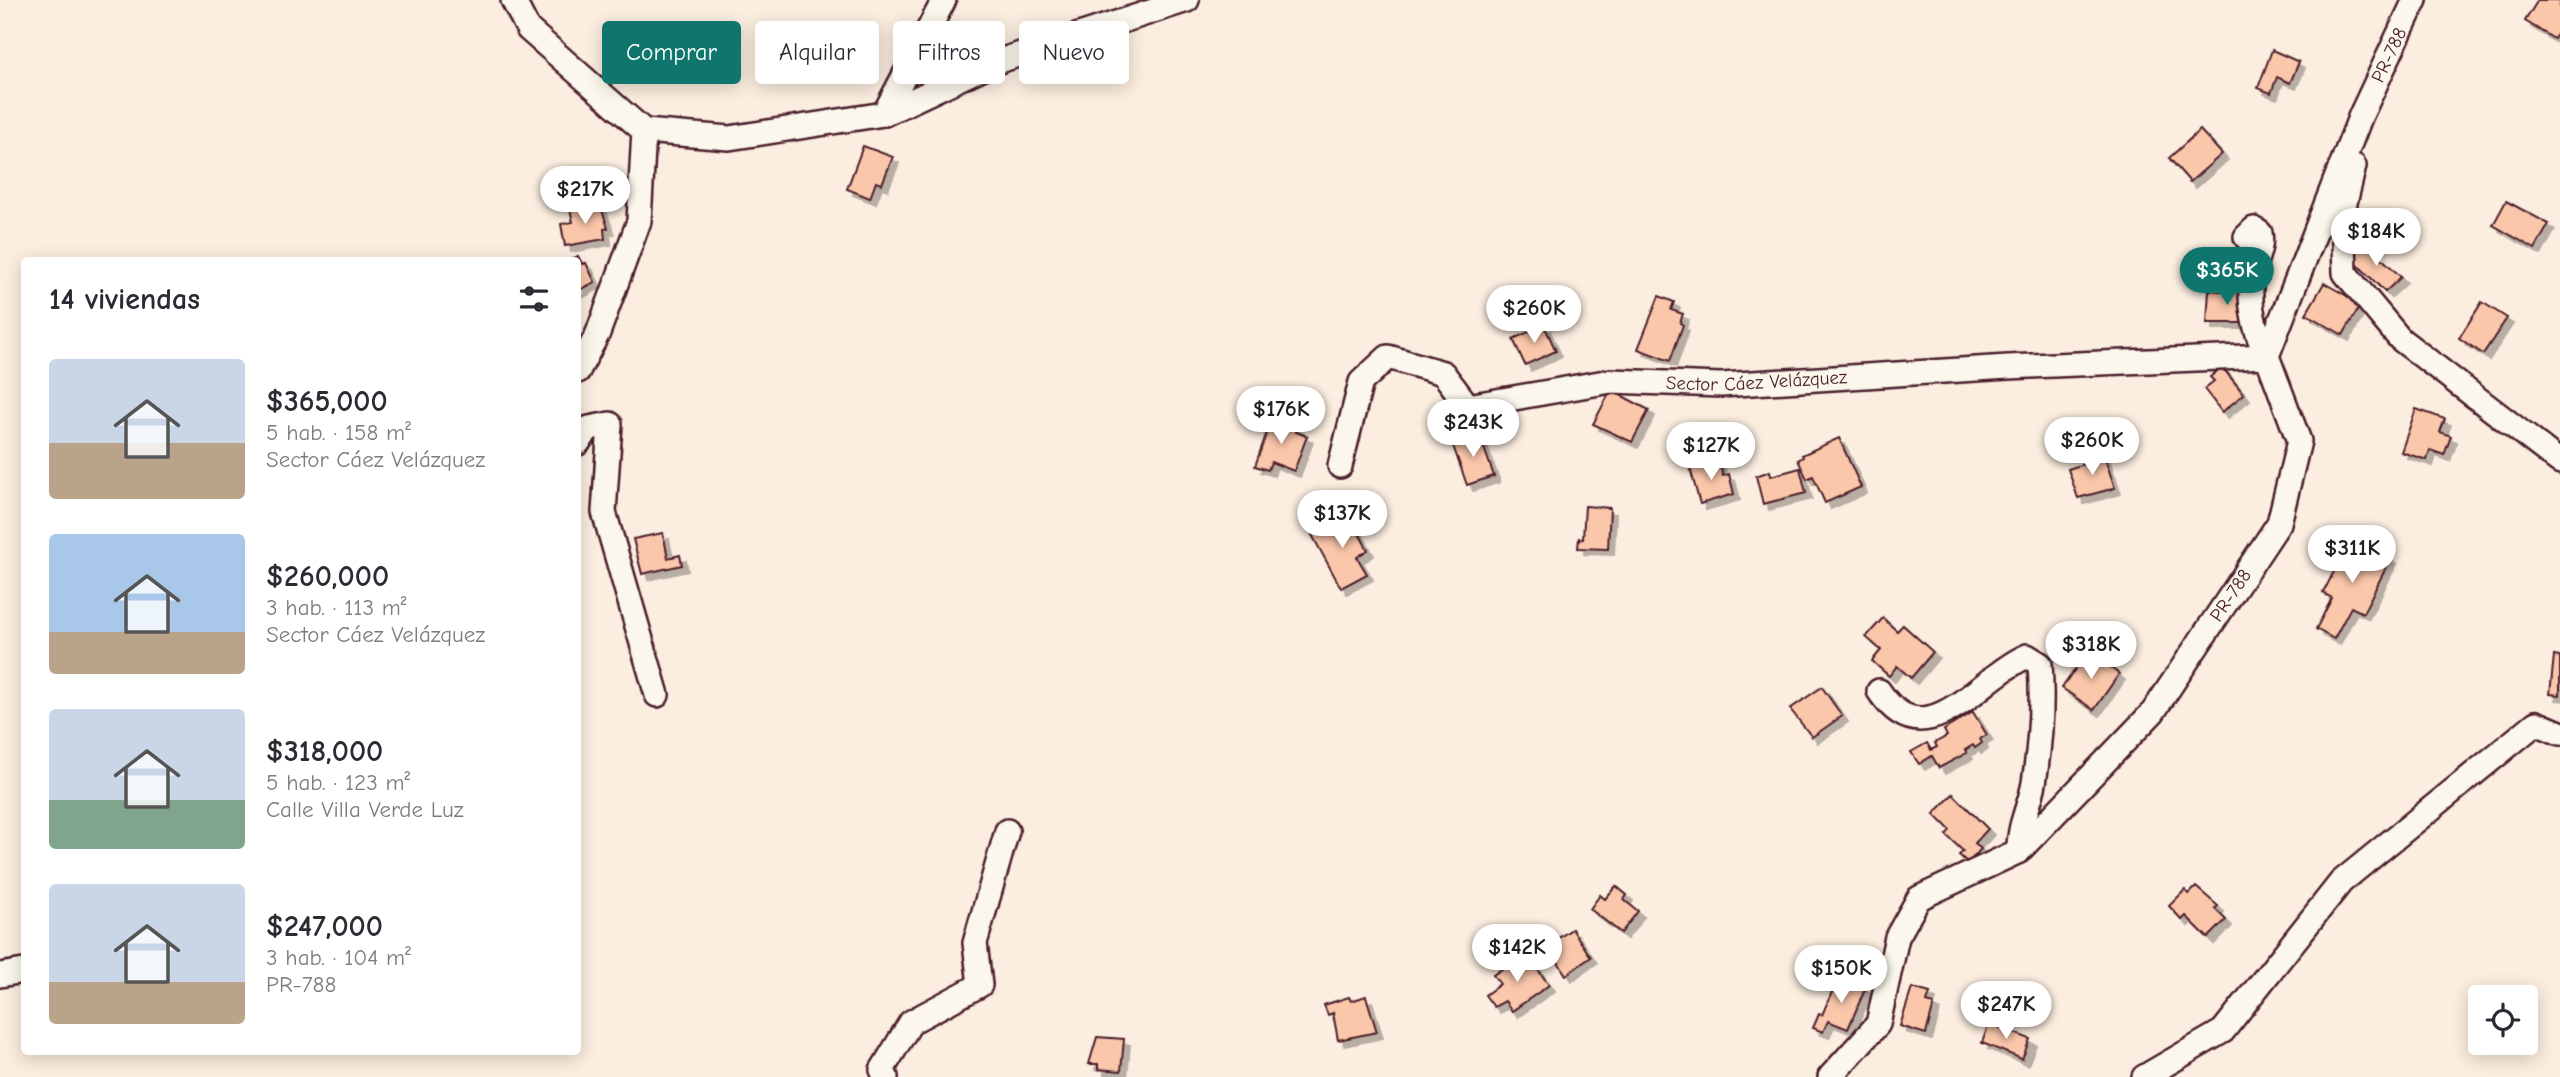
<!DOCTYPE html>
<html lang="es">
<head>
<meta charset="utf-8">
<style>
  body { margin:0; font-family:"Comic Neue",sans-serif; background:#f2f2f3; color:#2b2b33; height:100vh; display:flex; flex-direction:column; font-size:26px; white-space:nowrap }
  * { box-sizing:border-box; margin:0 }
  p { font-size:23px; color:#7c7c81 }
  .icon { flex:none; width:38px; height:38px; fill:none; stroke:currentColor; stroke-width:2; stroke-linecap:round; stroke-linejoin:round }
  .map { position:relative; flex:1; overflow:hidden }
  .drawer { position:absolute; left:21px; top:257px; width:560px; height:798px; display:flex; flex-direction:column; background:#fff; border-radius:7px; box-shadow:0 4px 18px #0003 }
  .drawer>* { flex:none }
  .hud { position:absolute; left:602px; top:21px; width:665px; height:63px; display:flex; gap:14px }
  .controls { position:absolute; left:2468px; top:985px; display:grid; gap:14px }
  .controls a { display:grid; place-items:center; width:70px; height:70px; border-radius:7px; background:#fff; box-shadow:0 4px 18px #0003; font-size:35px }
  .price { position:absolute; translate:-50% -60px; padding:0 16px; border-radius:24px; background:#fff; color:#222; font-size:23px; line-height:46px; filter:drop-shadow(0 2px 4px #0008) }
  .price::after { content:''; position:absolute; left:50%; top:42px; width:21px; height:16px; margin-left:-10px; background:inherit; clip-path:polygon(0 0,100% 0,50% 100%) }
  .price.selected { background:#0f766e; color:#fff }
  ul { padding:0; list-style:none }
  li { display:flex; align-items:center; gap:21px; height:175px; padding:0 28px }
  li span { display:grid; place-items:center; flex:none; width:196px; height:140px; border-radius:7px; color:#555 }
  li>.icon { margin-inline-start:auto }
  span .icon { width:84px; height:84px; fill:#fffc; stroke-width:1 }
  li b { font-size:30px }
  h2 { display:flex; justify-content:space-between; align-items:center; height:84px; padding:0 28px; font-size:30px }
  .pill { padding:0 24px; border-radius:7px; background:#fff; box-shadow:0 4px 18px #0003; font-size:24px; line-height:63px }
  .pill.selected { background:#0f766e; color:#fff }
  .map>svg:first-child { display:block }
  .building { fill:#fbc7ab; stroke:#4a1f2b; stroke-width:2; filter:url(#shadow) }
  .lines { fill:none; stroke-linecap:round; stroke-linejoin:round }
  .minor-casing { stroke:#4a1f2b; stroke-width:28 }
  .minor { stroke:#fbf7ec; stroke-width:23 }
  .labels { text-anchor:middle; dominant-baseline:central; stroke-width:7; stroke-linejoin:round; paint-order:stroke }
  .street-label { font-size:19px; fill:#4a1f2b; stroke:#fbf7ec }
</style>
</head>
<body>
<div class="map">
<svg width="2560" height="1077" viewBox="0 0 2560 1077">
  <defs>
    <filter id="shadow"><feDropShadow dx="6" dy="6" stdDeviation="0" flood-color="#0004"/></filter>
  </defs>
  <rect width="100%" height="100%" fill="#fbeddf"/>
  <filter id="ink" filterUnits="userSpaceOnUse"><feTurbulence type="fractalNoise" baseFrequency=".0143" numOctaves="2"/><feDisplacementMap in="SourceGraphic" scale="14" xChannelSelector="R" yChannelSelector="G"/><feConvolveMatrix kernelMatrix="1 2 1 2 8 2 1 2 1" color-interpolation-filters="sRGB"/></filter>
  <g filter="url(#ink)">
    <g class="building">
      <polygon points="2538,0 2560,0 2560,30 2554,39 2525,21"/>
      <polygon points="2272,50 2299,62 2290,83 2277,77 2271,93 2258,88"/>
      <polygon points="2200,130 2222,154 2190,182 2169,158"/>
      <polygon points="863,146 893,157 882,184 876,182 870,198 847,189"/>
      <polygon points="2506,201 2549,224 2535,249 2493,225"/>
      <polygon points="600,204 608,228 604,229 605,239 565,246 561,224 573,222 570,209"/>
      <polygon points="2366,243 2401,277 2385,292 2351,258"/>
      <polygon points="578,256 582,264 586,263 595,282 578,291 578,261 569,261"/>
      <polygon points="2324,283 2361,304 2343,335 2306,314"/>
      <polygon points="2209,290 2247,293 2246,323 2207,323"/>
      <polygon points="1659,296 1674,302 1671,310 1683,314 1680,323 1683,325 1670,361 1638,349"/>
      <polygon points="2482,302 2507,318 2483,354 2459,338"/>
      <polygon points="1544,325 1556,351 1525,365 1513,339"/>
      <polygon points="2222,367 2244,394 2222,412 2204,389 2214,381 2210,377"/>
      <polygon points="1611,390 1649,410 1632,442 1593,424"/>
      <polygon points="2416,409 2445,419 2440,432 2451,436 2444,455 2430,450 2427,460 2401,452"/>
      <polygon points="1272,418 1298,428 1296,432 1307,436 1294,471 1271,462 1268,470 1255,466"/>
      <polygon points="1479,434 1494,476 1467,485 1452,443"/>
      <polygon points="1839,438 1861,487 1825,503 1813,476 1807,479 1798,460 1803,457 1802,455"/>
      <polygon points="2103,453 2115,488 2078,498 2068,469 2084,464 2082,460"/>
      <polygon points="1718,460 1723,476 1729,474 1734,494 1700,504 1690,468"/>
      <polygon points="1800,468 1806,493 1763,504 1756,476 1770,471 1771,476"/>
      <polygon points="1585,506 1610,508 1608,549 1578,548 1579,538 1583,539"/>
      <polygon points="1349,515 1368,550 1357,557 1367,574 1341,588 1312,535"/>
      <polygon points="663,533 668,558 680,555 682,565 642,574 633,539"/>
      <polygon points="2351,538 2391,558 2363,613 2351,607 2334,639 2316,629 2332,598 2323,593"/>
      <polygon points="1883,618 1897,631 1903,625 1933,652 1911,678 1897,666 1889,676 1872,661 1881,650 1866,637"/>
      <polygon points="2088,651 2119,674 2094,710 2062,688"/>
      <polygon points="2554,656 2560,657 2560,695 2550,694"/>
      <polygon points="1822,687 1842,716 1812,737 1790,709"/>
      <polygon points="1973,712 1987,735 1980,739 1982,743 1975,748 1973,745 1965,750 1967,753 1939,768 1932,756 1919,764 1911,752 1927,743 1931,750 1937,747 1935,743 1947,736 1944,730"/>
      <polygon points="1953,794 1988,829 1975,843 1981,849 1968,863 1959,855 1963,851 1946,835 1950,830 1934,814"/>
      <polygon points="1616,886 1627,895 1624,900 1638,911 1621,933 1590,909 1600,895 1605,899"/>
      <polygon points="2196,887 2218,906 2215,909 2226,920 2208,938 2186,916 2182,920 2169,906 2185,890 2189,894"/>
      <polygon points="1572,929 1591,957 1566,975 1550,949 1554,947 1551,943"/>
      <polygon points="1528,956 1549,985 1512,1011 1505,1001 1494,1007 1485,995 1500,984 1493,975 1518,958 1520,961"/>
      <polygon points="1839,976 1866,987 1848,1029 1828,1021 1823,1032 1813,1028 1819,1014 1822,1015"/>
      <polygon points="1912,988 1930,993 1927,1002 1934,1004 1926,1034 1900,1026"/>
      <polygon points="1366,996 1377,1032 1338,1040 1333,1013 1328,1015 1324,1005 1349,997 1351,1001"/>
      <polygon points="1989,1023 2030,1039 2022,1059 1982,1043"/>
      <polygon points="1097,1037 1124,1039 1121,1071 1098,1069 1098,1064 1089,1064"/>
    </g>
    <g class="lines">
      <g class="minor-casing">
        <g id="minor">
          <polyline points="513,0 528,29 644,131 639,221 598,333 578,371"/>
          <polyline points="884,114 944,0"/>
          <polyline points="644,131 729,138 884,114 990,64 1187,0"/>
          <polyline points="2354,166 2343,211 2345,273 2400,339 2560,462"/>
          <polyline points="578,443 589,428 610,424 604,512 657,695"/>
          <path id="s1" d="M1340,466L1361,382L1388,357L1443,373L1468,406L1611,381L1721,385L2008,367L2267,356C2255,332 2248,303 2252,276C2254,261 2263,248 2260,233L2254,229L2246,237"/>
          <path d="M1879,691C1926,762 1977,678 2027,656L2040,664C2043,703 2040,744 2034,783C2030,806 2018,827 2019,851"/>
          <polyline points="0,975 24,971"/>
          <polyline points="886,1077 882,1070 911,1022 980,985 975,943 1007,831"/>
          <path id="s2" d="M1830,1077L1878,1024L1897,937L1919,898L2019,851L2153,712L2279,523L2299,441L2267,356L2361,115L2415,0"/>
          <polyline points="2144,1077 2223,1031 2341,882 2536,723 2560,733"/>
        </g>
      </g>
      <use href="#minor" class="minor"/>
    </g>
  </g>
  <g class="labels">
    <g class="street-label">
      <text stroke="none"><textPath href="#s2" startOffset="1236">PR-788</textPath></text>
      <text stroke="none"><textPath href="#s1" startOffset="513">Sector Cáez Velázquez</textPath></text>
      <text stroke="none"><textPath href="#s2" startOffset="649">PR-788</textPath></text>
    </g>
  </g>
</svg>
<div class="controls">
<a><svg class="icon" aria-label="locate" viewBox="0 0 24 24"><circle cx="12" cy="12" r="6"/><path d="M12 2v4M12 18v4M2 12h4M18 12h4"/></svg></a>
</div>
<b class="price" style="left:585px;top:226px">$217K</b>
<b class="price" style="left:2376px;top:268px">$184K</b>
<b class="price selected" style="left:2227px;top:307px">$365K</b>
<b class="price" style="left:1534px;top:345px">$260K</b>
<b class="price" style="left:1281px;top:446px">$176K</b>
<b class="price" style="left:1473px;top:459px">$243K</b>
<b class="price" style="left:2092px;top:477px">$260K</b>
<b class="price" style="left:1711px;top:482px">$127K</b>
<b class="price" style="left:1342px;top:550px">$137K</b>
<b class="price" style="left:2352px;top:585px">$311K</b>
<b class="price" style="left:2091px;top:681px">$318K</b>
<b class="price" style="left:1517px;top:984px">$142K</b>
<b class="price" style="left:1841px;top:1005px">$150K</b>
<b class="price" style="left:2006px;top:1041px">$247K</b>
<div class="hud">
<a class="pill selected">Comprar</a>
<a class="pill">Alquilar</a>
<a class="pill">Filtros</a>
<a class="pill">Nuevo</a>
</div>
<section class="drawer">
<h2>14 viviendas<svg class="icon" aria-label="filters" viewBox="0 0 24 24"><path d="M4 7h16M4 17h16"/><circle cx="9" cy="7" r="2"/><circle cx="15" cy="17" r="2"/></svg></h2>
<ul>
<li><span style="background:linear-gradient(#c9d6e8 60%,#b9a48a 0)"><svg class="icon" aria-label="home" viewBox="0 0 24 24"><path d="M3 11l9-7 9 7M6 9v11h12V9"/></svg></span><div><b>$365,000</b><p>5 hab. · 158 m²</p><p>Sector Cáez Velázquez</p></div></li>
<li><span style="background:linear-gradient(#a9c7e8 70%,#b9a48a 0)"><svg class="icon" aria-label="home" viewBox="0 0 24 24"><path d="M3 11l9-7 9 7M6 9v11h12V9"/></svg></span><div><b>$260,000</b><p>3 hab. · 113 m²</p><p>Sector Cáez Velázquez</p></div></li>
<li><span style="background:linear-gradient(#c9d6e8 65%,#7fa58c 0)"><svg class="icon" aria-label="home" viewBox="0 0 24 24"><path d="M3 11l9-7 9 7M6 9v11h12V9"/></svg></span><div><b>$318,000</b><p>5 hab. · 123 m²</p><p>Calle Villa Verde Luz</p></div></li>
<li><span style="background:linear-gradient(#c9d6e8 70%,#b9a48a 0)"><svg class="icon" aria-label="home" viewBox="0 0 24 24"><path d="M3 11l9-7 9 7M6 9v11h12V9"/></svg></span><div><b>$247,000</b><p>3 hab. · 104 m²</p><p>PR-788</p></div></li>
</ul>
</section>
</div>
</body>
</html>
